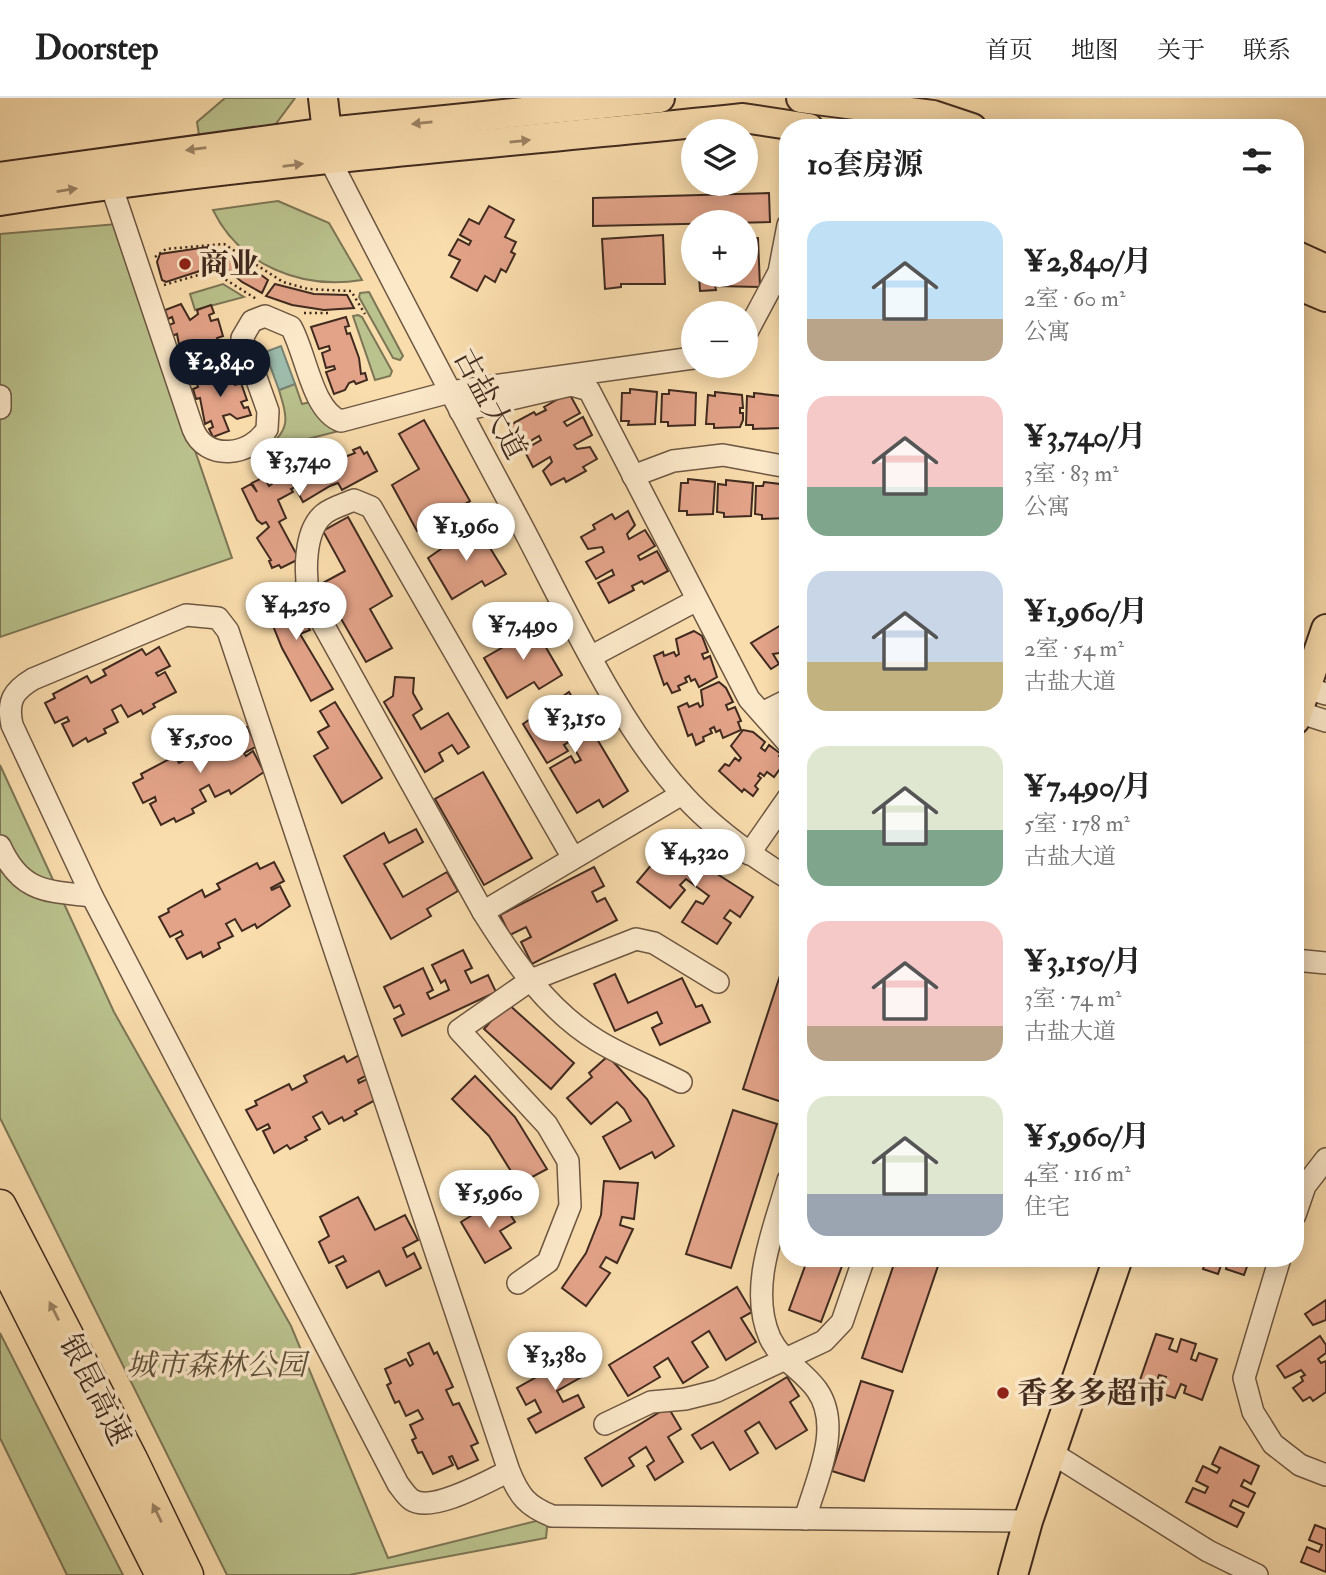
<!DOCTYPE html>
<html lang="zh">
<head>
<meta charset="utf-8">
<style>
  body { margin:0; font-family:"IM FELL Double Pica","Noto Serif SC",serif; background:#f6f6f6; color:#222; height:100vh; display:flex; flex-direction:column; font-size:26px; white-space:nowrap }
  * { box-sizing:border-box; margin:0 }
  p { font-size:23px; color:#767676 }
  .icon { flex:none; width:38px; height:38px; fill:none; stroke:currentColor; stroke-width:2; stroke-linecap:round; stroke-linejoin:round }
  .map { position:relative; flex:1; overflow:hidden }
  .details { position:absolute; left:779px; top:21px; width:525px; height:1148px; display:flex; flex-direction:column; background:#fff; border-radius:28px; box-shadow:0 4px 18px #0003 }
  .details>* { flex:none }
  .fabs { position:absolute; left:681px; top:21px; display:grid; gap:14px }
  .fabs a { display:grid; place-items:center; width:77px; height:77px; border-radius:50%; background:#fff; box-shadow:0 4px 18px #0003; font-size:35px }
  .price { position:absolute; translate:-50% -60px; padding:0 16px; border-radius:24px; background:#fff; color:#222; font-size:23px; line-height:46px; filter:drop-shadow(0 2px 4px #0008) }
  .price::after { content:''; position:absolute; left:50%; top:42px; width:21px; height:16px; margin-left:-10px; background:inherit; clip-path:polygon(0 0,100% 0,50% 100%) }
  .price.active { background:#111827; color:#fff }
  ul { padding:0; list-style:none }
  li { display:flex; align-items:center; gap:21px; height:175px; padding:0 28px }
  li span { display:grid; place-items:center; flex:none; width:196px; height:140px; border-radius:21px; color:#555 }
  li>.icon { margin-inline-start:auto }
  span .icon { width:84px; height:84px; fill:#fffc; stroke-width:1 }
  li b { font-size:30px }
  h2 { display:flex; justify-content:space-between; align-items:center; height:84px; padding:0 28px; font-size:30px }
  header { display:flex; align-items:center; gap:42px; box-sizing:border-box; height:98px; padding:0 35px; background:#fff; border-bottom:2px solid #e0e0e0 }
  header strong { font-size:33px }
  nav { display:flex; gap:38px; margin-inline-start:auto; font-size:24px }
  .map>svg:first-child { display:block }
  .green { fill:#bac28d; stroke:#7d7656; stroke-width:2 }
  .water { fill:#9ebcab; stroke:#788273; stroke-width:2 }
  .building { fill:#e3a389; stroke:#402a1f; stroke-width:2 }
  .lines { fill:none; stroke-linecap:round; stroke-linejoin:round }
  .minor-casing { stroke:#6e5742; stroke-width:24 }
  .major-casing { stroke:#402a1f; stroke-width:32 }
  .highway-casing { stroke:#402a1f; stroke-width:35 }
  .path { stroke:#402a1f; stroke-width:2.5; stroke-dasharray:2 3.5; stroke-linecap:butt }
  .minor { stroke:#fce9ca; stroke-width:21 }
  .major { stroke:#faddad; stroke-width:28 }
  .highway { stroke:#faddad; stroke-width:32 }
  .oneway { fill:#9d8466 }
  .poi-dot { fill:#8f2418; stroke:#fce9ca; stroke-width:2.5 }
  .labels { text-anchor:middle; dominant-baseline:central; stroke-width:7; stroke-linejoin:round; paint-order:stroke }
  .poi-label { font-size:30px; font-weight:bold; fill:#402a1f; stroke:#fce9ca; text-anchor:start }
  .street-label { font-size:30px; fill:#402a1f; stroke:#fce9ca }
  .park-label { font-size:30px; font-style:italic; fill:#5e503a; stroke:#fce9ca }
</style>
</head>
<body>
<header>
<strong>Doorstep</strong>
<nav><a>首页</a><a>地图</a><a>关于</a><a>联系</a></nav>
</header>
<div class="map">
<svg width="1326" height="1477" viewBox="0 0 1326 1477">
  <rect width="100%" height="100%" fill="#faddad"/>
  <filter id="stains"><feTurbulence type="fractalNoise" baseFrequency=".00286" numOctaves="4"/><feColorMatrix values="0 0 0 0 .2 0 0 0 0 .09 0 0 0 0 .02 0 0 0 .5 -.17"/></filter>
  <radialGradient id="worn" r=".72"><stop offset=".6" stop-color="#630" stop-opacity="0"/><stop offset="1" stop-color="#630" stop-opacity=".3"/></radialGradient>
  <g class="green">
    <polygon points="225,0 295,0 275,27 199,37 197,24"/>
    <path d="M278,103L329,125L362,182C303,192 240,168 213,112Z"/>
    <polygon points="117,126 232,460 0,539 0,136"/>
    <polygon points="223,186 244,199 195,212 190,196"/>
    <polygon points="369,194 403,258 400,262 393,260 359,199 360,195"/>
    <polygon points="358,217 362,219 392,273 390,278 375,282 353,218"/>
    <path d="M295,286L302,306L315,303L320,313L427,306L430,310L264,352C291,332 288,322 279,292Z"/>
    <polygon points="0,667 114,914 291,1228 388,1460 548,1420 546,1440 349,1477 227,1477 0,1020"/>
    <polygon points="0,1235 123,1477 67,1477 0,1340"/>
  </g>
  <polygon class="water" points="281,248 295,286 279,292 265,254"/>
  <g class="building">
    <polygon points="769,95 770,124 593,128 593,100"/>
    <polygon points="489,108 514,122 505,139 516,144 511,154 515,156 506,174 501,171 495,184 485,178 477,193 451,179 460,162 449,157 458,141 469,147 471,143 460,137 469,121 479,126"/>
    <polygon points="663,137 665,186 621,186 621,189 605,191 602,141"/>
    <polygon points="758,140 760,189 715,188 716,192 700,193 699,177 746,177 746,141"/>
    <polygon points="207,149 212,169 166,184 162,182 157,164 160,156"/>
    <polygon points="228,153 268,182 262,195 242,184 223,168 223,159"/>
    <polygon points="275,186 314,196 347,197 354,210 324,212 292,207 266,198"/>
    <polygon points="181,206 190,222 198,216 197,212 211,207 214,215 209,217 211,223 218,221 223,238 217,240 220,246 225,245 227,253 214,258 206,252 199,255 205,270 189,275 185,267 190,266 188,260 182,262 177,236 172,238 169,227 174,225 172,219 168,221 165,212"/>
    <polygon points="346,219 349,228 345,229 347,236 350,235 359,260 361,276 365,275 367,282 356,286 354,283 349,285 345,292 334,296 326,274 335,271 334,268 326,270 322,255 330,252 329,248 319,251 311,229"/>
    <polygon points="205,270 214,285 222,280 220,276 234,270 237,279 233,281 235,287 241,285 247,302 241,304 244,310 248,309 251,317 237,321 230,316 223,318 229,333 213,339 209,331 213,329 211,323 205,326 200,300 196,301 193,291 198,289 196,283 192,285 189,276"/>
    <polygon points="630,291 657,294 655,326 628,327 629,323 621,323 622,295 630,295"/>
    <polygon points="669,292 696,295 695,327 668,328 668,324 661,324 662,296 669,296"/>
    <polygon points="715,294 742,297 743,310 740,310 740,315 743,315 743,322 740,329 714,330 714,326 706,326 708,297 715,298"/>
    <polygon points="569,295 580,315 564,324 567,328 583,319 592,337 574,347 577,351 590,349 597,361 583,369 586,373 566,384 564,380 551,387 543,373 552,364 550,359 533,369 524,352 541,342 539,338 522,348 510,327 534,314 536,317 546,312 544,309"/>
    <polygon points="754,295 781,298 780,330 753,331 753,327 746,327 747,298 754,299"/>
    <polygon points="424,322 470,403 417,433 392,387 419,371 399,336"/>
    <polygon points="360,349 364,356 367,354 377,373 342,392 338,385 330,388 303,404 295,389 291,391 293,394 278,402 286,420 279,424 299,461 281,470 279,467 272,470 269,463 271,462 257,440 269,429 266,424 262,426 257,422 242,391 251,386 257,394 252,385 264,379 269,388 272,386 266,375 284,369 292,385 296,383 292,376 315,367 314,364 320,361 332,373 336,371 332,364 355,355 353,352"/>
    <polygon points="688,381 715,384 713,416 687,417 687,413 679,413 681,385 688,385"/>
    <polygon points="726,382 753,385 751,418 724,419 724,415 717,414 718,386 726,387"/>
    <polygon points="764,384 788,387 788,420 762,421 762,417 755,416 756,388 763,388"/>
    <polygon points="628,413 635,427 627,436 629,441 645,432 655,448 638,458 640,462 657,453 668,473 644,486 642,483 632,488 634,492 609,505 598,485 614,477 612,472 596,481 586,464 604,454 602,449 588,451 581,439 595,431 593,427 612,416 615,421"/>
    <polygon points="348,419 392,498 370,511 392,550 366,564 321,486 345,473 323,433"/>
    <polygon points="476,427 506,476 485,488 482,483 452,501 428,460"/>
    <polygon points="276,486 284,487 310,532 300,536 333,591 311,603 282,550 263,503 272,498 271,491"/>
    <polygon points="788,523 786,554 773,556 779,566 771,571 751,545"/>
    <polygon points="531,524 562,577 539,591 534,584 507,600 484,560 512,544 508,537"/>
    <polygon points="694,533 702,538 708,554 702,556 704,561 710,558 717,579 699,589 695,581 691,583 689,578 685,580 687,584 678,588 680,592 672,595 667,585 664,587 654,558 663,554 664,558 674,554 676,558 679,556 676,541"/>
    <polygon points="159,549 170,568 156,575 158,578 165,574 176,594 153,606 155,609 143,616 141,612 128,619 121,607 112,612 118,624 104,631 106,635 88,644 86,640 73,648 62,626 69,623 67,619 55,625 45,605 55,600 53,596 87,578 91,585 106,577 103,572 142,551 146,557"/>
    <polygon points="395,579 414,580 413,595 422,611 413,617 421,631 448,615 469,649 458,656 452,647 439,655 443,663 425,674 384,604 393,598"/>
    <polygon points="719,584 726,590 733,604 726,607 728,612 735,609 741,623 738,624 741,632 723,640 720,632 716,634 714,629 710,631 712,635 703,639 704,643 696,647 692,636 688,638 678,609 687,605 689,609 698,605 700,609 703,607 701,592"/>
    <polygon points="569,594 628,693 603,709 599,702 577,715 550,670 571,658 575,665 581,662 570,643 564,647 568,653 547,665 523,626"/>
    <polygon points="335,604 382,680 342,705 314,658 328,650 318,634 329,628 320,613"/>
    <polygon points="247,629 257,648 244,655 246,658 253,653 264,674 231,696 229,692 215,699 209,687 200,692 206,703 192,711 194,715 176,724 174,720 161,727 150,706 156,703 155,699 143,705 133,685 143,680 141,676 175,658 179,665 194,657 191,651 230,631 233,637"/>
    <polygon points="743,632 753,634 765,644 761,650 765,653 769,647 781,656 779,658 785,664 774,679 767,674 764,678 760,675 758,678 761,680 755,688 758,691 753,698 744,691 742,694 719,673 725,666 729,668 735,660 739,663 741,660 731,648"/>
    <polygon points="483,674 532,760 484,787 435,701"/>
    <polygon points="416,731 423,744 384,766 403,799 447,774 458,793 427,811 431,818 391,841 344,758 384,735 389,745"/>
    <polygon points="671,736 711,772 753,799 740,819 730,812 724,820 731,825 717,846 682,824 696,803 703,806 709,798 686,781 680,787 685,792 670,810 637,784 652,766 659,771 666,763 655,752"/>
    <polygon points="274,764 284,783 271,790 272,792 280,788 290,808 257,830 255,826 242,833 235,821 226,826 233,838 218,845 220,850 203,859 201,854 187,861 176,841 183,837 181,833 170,839 159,819 169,814 168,811 202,792 205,799 220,791 217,786 257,765 260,771"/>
    <polygon points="594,769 604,788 592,794 597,804 605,800 617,822 532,866 521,844 531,839 526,829 510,837 500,817"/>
    <polygon points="463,852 472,870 465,873 471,885 488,877 496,894 402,938 394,921 404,916 400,907 394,910 384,889 423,870 433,892 427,895 430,901 449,892 445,882 441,885 432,867"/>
    <polygon points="788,853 788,988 782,1004 743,991"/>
    <polygon points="615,876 628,905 682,880 696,909 702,907 710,924 660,947 652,930 662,925 657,914 615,933 594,886"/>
    <polygon points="507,905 574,965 551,991 484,931"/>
    <polygon points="361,956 371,975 358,982 359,985 367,981 377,1001 355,1013 357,1016 344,1023 342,1019 329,1026 322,1014 313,1019 320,1031 305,1039 307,1042 290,1051 287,1047 274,1055 263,1033 270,1030 268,1026 257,1032 246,1012 257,1007 255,1003 289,986 292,992 307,984 304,978 344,958 347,964"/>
    <polygon points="608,958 647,1001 674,1048 655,1060 652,1054 620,1071 603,1039 631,1023 624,1011 617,1004 591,1026 567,1000 592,979 589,975"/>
    <polygon points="475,978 515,1019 547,1071 519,1086 489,1038 452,1001"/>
    <polygon points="733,1012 777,1026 731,1170 686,1156"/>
    <polygon points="604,1083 638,1085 634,1121 622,1119 620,1127 633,1131 617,1165 606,1159 600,1169 610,1175 586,1208 562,1190 586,1155 601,1117"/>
    <polygon points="358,1099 375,1132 405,1117 418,1142 403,1150 407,1159 414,1155 421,1170 386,1188 379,1173 347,1190 336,1168 346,1163 343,1158 329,1165 319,1144 329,1138 320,1119"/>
    <polygon points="500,1100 515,1124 500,1133 511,1150 485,1165 461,1124"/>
    <polygon points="808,1160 845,1160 821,1224 789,1212"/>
    <polygon points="896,1160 926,1160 939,1165 902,1274 862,1260"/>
    <polygon points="1206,1160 1250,1160 1244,1177 1226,1171 1228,1163 1223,1162 1218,1176 1203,1171"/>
    <polygon points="737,1189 752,1214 741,1220 756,1244 726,1262 709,1233 692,1244 708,1269 683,1285 668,1260 654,1269 660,1279 628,1298 609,1267"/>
    <polygon points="1326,1202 1326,1222 1313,1227 1305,1216"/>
    <polygon points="1156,1236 1173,1241 1169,1251 1177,1254 1181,1241 1196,1246 1191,1261 1196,1263 1199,1255 1217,1261 1202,1302 1184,1295 1186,1288 1181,1286 1175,1300 1160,1295 1166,1279 1159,1277 1155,1288 1140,1282"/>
    <polygon points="1320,1238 1326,1247 1326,1255 1318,1261 1321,1265 1326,1263 1326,1294 1313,1303 1310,1299 1303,1303 1293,1290 1303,1283 1301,1279 1305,1277 1301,1272 1285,1280 1277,1268"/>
    <polygon points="429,1245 434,1256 437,1254 453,1289 446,1292 453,1307 459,1305 478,1345 471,1348 478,1362 458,1371 452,1358 449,1359 453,1367 433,1376 422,1354 418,1355 412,1342 416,1340 410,1327 423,1321 418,1312 406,1318 399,1303 395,1305 387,1287 391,1285 385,1271 406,1261 410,1268 413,1266 408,1255"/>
    <polygon points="583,1253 594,1272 557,1293 563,1304 578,1297 584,1309 536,1335 528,1321 541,1314 535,1302 526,1307 517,1290"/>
    <polygon points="787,1279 799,1298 790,1304 807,1332 776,1351 759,1324 745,1333 758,1355 730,1372 713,1344 701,1351 692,1337"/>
    <polygon points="861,1283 893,1293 864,1383 832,1373"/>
    <polygon points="668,1309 681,1331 668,1339 683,1364 655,1382 647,1368 654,1363 646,1349 629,1360 634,1368 602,1388 585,1360"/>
    <polygon points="1220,1349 1259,1368 1251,1386 1244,1382 1241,1388 1255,1395 1248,1409 1233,1402 1230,1408 1244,1415 1237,1429 1186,1404 1193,1390 1205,1395 1208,1389 1196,1383 1203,1368 1217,1375 1220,1370 1212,1366"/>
    <polygon points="1315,1427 1326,1431 1326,1474 1301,1464 1307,1449 1319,1454 1322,1447 1309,1442"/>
  </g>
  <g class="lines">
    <g class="minor-casing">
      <g id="minor">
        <path d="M329,47L330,62C391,181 452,298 515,415C563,504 616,625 684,698C714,731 749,756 788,780"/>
        <path d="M111,87L193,331C206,364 251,358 267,331L268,313L242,240L252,223L265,218L291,229C306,255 312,313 341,323L450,294L693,260"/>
        <polyline points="746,236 779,174 788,127"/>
        <polyline points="0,298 0,310"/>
        <polyline points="460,313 571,287 589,292 749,601 788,645"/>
        <polyline points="633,378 673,363 723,357 788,369"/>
        <polyline points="592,558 697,502"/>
        <polyline points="1306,590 1326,596"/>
        <polyline points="1298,614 1326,623"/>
        <polyline points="762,615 788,602"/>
        <path d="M0,748C21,795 47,793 92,798"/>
        <polyline points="749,756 788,700"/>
        <path d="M573,760L371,409L354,402C345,406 331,410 324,416C303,433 305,477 309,501L483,814L682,696"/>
        <path d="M483,814C513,862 548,913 598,943C624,959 654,970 681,984"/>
        <polyline points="1295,862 1326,865"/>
        <path d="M788,1082C774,1131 748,1190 770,1240C781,1263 803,1272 817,1292C843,1329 816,1382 805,1421"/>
        <polyline points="1295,1117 1305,1088 1326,1061"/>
        <polyline points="1280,1160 1244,1280 1253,1314 1273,1346 1300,1367 1326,1377"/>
        <polyline points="518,1185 548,1164 570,1108 568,1063 547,1027 459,932 531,882 636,841 654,845 718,884"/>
        <polyline points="605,1326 651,1304 685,1301 717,1293 824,1243 842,1224 864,1160"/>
        <polyline points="1052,1355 1208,1453 1257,1477"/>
        <path d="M509,1373C488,1383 433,1415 412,1402C407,1399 402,1391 398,1386L92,798L12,627C7,603 13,593 33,581L186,517L218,520L228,533L509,1373C519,1398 527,1408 552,1418L1028,1423"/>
      </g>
    </g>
    <g class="major-casing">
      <g id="major">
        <polyline points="323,0 327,34"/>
        <polyline points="801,0 933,17 972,30"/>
        <polyline points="0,79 327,34 660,0"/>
        <path d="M0,103C246,64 495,46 743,20L809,30"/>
        <polyline points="1295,157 1326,171"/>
        <polyline points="1295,186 1326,199"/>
        <polyline points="1295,622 1326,531"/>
        <polyline points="1013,1477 1028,1423 1118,1160"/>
      </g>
    </g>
    <g class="highway-casing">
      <g id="highway">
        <polyline points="0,1108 131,1361 187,1477"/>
        <polyline points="0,1156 162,1477"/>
      </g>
    </g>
    <g class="path">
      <polyline points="155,159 166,151 224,146 283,184 308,191 351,193 365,216"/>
      <polyline points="164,187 212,173 258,202"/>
      <polyline points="304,215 329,215"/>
    </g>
    <use href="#minor" class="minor"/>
    <use href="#major" class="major"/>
    <use href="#highway" class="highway"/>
  </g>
  <defs><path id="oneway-solid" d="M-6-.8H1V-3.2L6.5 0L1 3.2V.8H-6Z" transform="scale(1.75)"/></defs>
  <g class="oneway">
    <use href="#oneway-solid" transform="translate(422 25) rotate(174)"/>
    <use href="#oneway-solid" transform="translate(520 43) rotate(-6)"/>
    <use href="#oneway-solid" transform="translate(196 51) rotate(173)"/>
    <use href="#oneway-solid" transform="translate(293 67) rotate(-7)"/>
    <use href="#oneway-solid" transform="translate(67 92) rotate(-9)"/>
    <use href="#oneway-solid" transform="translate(54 1213) rotate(-117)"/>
    <use href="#oneway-solid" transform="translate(157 1415) rotate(-116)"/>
  </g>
  <g class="poi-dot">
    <circle cx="185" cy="166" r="7"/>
    <circle cx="1003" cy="1295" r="7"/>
  </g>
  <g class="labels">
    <g class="poi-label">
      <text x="199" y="166">商业</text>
      <text x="1017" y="1295">香多多超市</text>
    </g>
    <g class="street-label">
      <text transform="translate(490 306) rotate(62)">古盐大道</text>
      <text transform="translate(95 1292) rotate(63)">银昆高速</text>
    </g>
    <g class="park-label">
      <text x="216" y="1267">城市森林公园</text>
    </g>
  </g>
  <rect width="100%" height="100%" filter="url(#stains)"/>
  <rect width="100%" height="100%" fill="url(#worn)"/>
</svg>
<div class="fabs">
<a><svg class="icon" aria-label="layers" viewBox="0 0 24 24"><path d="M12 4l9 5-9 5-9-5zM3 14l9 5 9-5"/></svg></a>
<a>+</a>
<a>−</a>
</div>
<b class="price active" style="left:220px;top:301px">¥2,840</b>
<b class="price" style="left:299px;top:400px">¥3,740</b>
<b class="price" style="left:466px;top:465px">¥1,960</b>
<b class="price" style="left:296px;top:544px">¥4,250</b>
<b class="price" style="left:523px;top:564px">¥7,490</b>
<b class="price" style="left:575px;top:657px">¥3,150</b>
<b class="price" style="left:200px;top:677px">¥5,500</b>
<b class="price" style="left:695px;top:791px">¥4,320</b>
<b class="price" style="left:489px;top:1132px">¥5,960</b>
<b class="price" style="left:555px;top:1294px">¥3,380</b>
<section class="details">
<h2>10套房源<svg class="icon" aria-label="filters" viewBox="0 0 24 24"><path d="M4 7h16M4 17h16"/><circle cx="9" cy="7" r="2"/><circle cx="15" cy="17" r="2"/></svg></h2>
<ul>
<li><span style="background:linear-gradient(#bfe0f5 70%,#b9a48a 0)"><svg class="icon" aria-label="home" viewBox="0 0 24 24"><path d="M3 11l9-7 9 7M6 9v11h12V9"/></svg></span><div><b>¥2,840/月</b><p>2室 · 60 m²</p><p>公寓</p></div></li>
<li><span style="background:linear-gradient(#f6c9c9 65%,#7fa58c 0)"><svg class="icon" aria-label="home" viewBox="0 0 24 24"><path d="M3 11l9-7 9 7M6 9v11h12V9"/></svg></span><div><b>¥3,740/月</b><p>3室 · 83 m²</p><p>公寓</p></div></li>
<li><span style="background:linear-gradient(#c9d6e8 65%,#c2b280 0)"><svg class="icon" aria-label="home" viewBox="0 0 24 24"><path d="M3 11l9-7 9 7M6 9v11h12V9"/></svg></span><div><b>¥1,960/月</b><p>2室 · 54 m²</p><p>古盐大道</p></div></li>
<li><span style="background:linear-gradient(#dfe7d0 60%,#7fa58c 0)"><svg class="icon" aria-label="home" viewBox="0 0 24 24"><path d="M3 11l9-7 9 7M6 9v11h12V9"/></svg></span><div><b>¥7,490/月</b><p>5室 · 178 m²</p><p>古盐大道</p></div></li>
<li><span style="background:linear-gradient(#f6c9c9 75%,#b9a48a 0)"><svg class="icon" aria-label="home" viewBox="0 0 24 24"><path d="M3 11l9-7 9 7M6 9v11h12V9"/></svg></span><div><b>¥3,150/月</b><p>3室 · 74 m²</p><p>古盐大道</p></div></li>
<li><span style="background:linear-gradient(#dfe7d0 70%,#9aa5b1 0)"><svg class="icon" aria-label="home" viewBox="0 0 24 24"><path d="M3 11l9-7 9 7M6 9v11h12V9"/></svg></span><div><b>¥5,960/月</b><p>4室 · 116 m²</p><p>住宅</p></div></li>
</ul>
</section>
</div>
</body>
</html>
